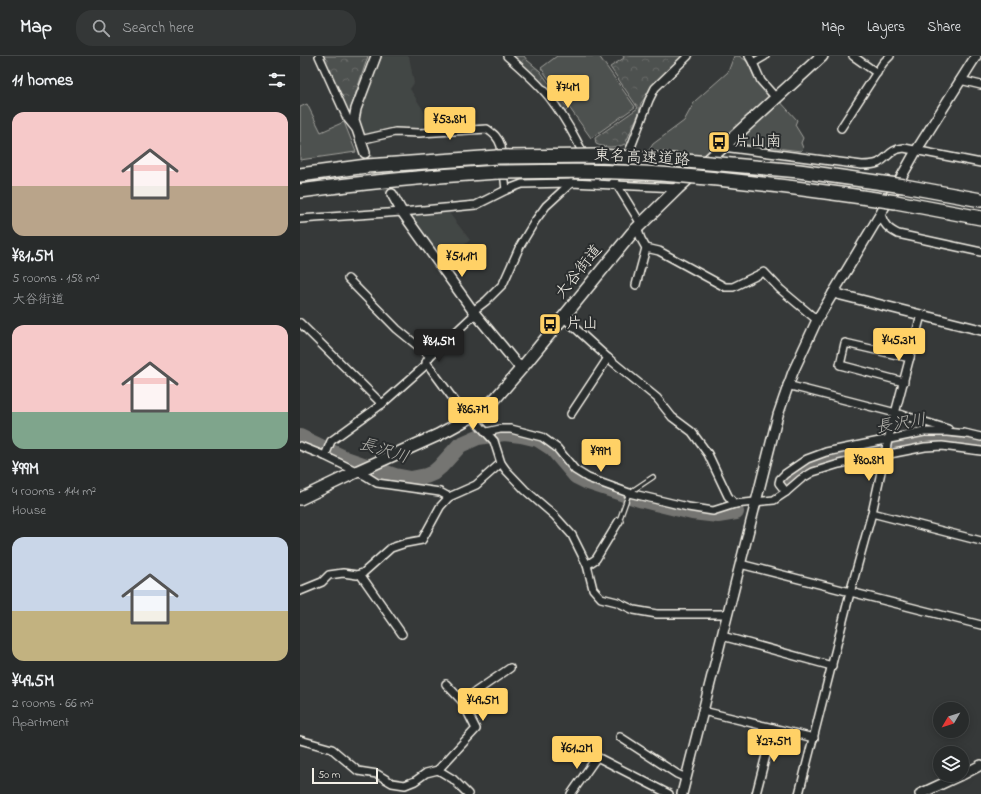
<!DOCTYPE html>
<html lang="en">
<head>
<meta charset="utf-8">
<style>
  body { margin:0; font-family:"Indie Flower","Klee One",sans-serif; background:#343737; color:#f1f3f6; height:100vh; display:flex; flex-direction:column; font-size:15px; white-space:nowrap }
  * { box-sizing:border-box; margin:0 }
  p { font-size:13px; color:#a5a7a9 }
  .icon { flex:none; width:22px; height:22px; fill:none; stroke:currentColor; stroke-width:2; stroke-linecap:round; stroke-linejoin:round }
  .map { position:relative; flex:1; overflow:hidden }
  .panel { display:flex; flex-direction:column; background:#282b2b; width:300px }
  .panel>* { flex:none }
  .needle { width:26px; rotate:231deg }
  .tools { position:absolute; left:633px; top:646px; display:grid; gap:8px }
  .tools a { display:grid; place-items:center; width:36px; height:36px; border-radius:50%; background:#282b2b; box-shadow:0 2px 10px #0003,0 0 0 1px #444747; font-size:20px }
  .scale { position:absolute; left:12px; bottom:10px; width:66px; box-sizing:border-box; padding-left:4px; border:2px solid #f4f1e8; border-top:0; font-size:11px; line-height:14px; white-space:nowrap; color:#f4f1e8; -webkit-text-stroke:3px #2a2d2e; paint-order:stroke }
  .price { position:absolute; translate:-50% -34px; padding:0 9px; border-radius:4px; background:#ffd166; color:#111; font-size:13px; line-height:26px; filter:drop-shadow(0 1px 2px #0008) }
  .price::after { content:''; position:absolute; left:50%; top:24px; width:12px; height:9px; margin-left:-6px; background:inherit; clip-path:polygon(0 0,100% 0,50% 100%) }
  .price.current { background:#222; color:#fff }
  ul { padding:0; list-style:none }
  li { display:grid; align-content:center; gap:8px; height:212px; padding:0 12px }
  li span { display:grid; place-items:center; height:124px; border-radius:12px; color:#555 }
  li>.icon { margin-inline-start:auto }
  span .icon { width:72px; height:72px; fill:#fffc; stroke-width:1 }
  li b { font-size:17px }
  h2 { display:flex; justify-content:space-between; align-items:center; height:48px; padding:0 12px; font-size:17px }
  header { display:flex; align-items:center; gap:24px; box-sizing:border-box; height:56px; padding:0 20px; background:#282b2b; border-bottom:1px solid #444747 }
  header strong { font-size:19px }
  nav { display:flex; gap:22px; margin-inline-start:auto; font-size:14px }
  .search { width:280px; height:36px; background:#343737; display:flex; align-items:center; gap:10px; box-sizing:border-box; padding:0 14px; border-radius:16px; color:#a5a7a9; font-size:15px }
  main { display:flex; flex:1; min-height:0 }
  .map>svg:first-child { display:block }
  .built { fill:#434645 }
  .forest { fill:url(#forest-crowns); stroke:#a1a19c }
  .park { fill:#4e514f; stroke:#a1a19c }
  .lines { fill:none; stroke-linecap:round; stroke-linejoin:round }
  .river { stroke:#757572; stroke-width:16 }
  .tertiary-tunnel { stroke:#525553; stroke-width:9; stroke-dasharray:9 4.5; stroke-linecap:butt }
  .service-casing { stroke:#f4f1e8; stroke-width:6 }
  .minor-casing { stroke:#f4f1e8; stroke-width:10 }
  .tertiary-casing { stroke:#f4f1e8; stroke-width:12 }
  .primary-casing { stroke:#f4f1e8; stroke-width:14 }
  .motorway-casing { stroke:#f4f1e8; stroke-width:16 }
  .service { stroke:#2a2d2e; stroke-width:3.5 }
  .minor { stroke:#2a2d2e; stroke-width:7 }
  .tertiary { stroke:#2a2d2e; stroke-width:9 }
  .primary { stroke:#2a2d2e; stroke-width:11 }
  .motorway { stroke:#2a2d2e; stroke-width:13 }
  .motorway-bridge-casing { stroke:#f4f1e8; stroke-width:16; stroke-linecap:butt }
  .motorway-bridge { stroke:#2a2d2e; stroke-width:13 }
  .labels { text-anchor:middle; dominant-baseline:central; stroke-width:4; stroke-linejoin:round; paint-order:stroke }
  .poi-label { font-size:16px; fill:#f4f1e8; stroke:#2a2d2e; text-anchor:start }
  .street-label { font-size:16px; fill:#f4f1e8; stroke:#2a2d2e }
  .water-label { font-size:17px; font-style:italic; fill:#b4b3ad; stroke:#2a2d2e }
</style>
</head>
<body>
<header>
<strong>Map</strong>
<div class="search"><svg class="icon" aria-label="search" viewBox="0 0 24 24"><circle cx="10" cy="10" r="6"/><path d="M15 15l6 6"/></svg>Search here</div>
<nav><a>Map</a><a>Layers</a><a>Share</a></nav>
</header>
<main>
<section class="panel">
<h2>11 homes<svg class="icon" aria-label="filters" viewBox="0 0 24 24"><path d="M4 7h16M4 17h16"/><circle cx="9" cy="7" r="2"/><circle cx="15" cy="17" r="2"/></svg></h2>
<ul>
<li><span style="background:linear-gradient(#f6c9c9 60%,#b9a48a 0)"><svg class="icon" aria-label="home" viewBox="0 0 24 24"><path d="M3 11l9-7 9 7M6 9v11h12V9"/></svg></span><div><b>¥81.5M</b><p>5 rooms · 158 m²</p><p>大谷街道</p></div></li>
<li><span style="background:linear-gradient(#f6c9c9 70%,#7fa58c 0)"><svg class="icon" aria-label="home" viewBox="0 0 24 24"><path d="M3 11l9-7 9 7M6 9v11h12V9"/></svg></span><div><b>¥99M</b><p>4 rooms · 144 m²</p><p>House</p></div></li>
<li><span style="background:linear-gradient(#c9d6e8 60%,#c2b280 0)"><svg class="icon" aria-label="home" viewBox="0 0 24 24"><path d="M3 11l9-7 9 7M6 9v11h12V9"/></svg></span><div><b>¥49.5M</b><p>2 rooms · 66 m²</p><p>Apartment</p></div></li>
</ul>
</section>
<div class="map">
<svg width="681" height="738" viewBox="0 0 681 738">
  <defs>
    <pattern id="forest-crowns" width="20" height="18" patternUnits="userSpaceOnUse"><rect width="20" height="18" fill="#4e514f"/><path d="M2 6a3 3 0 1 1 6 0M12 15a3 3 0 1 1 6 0" fill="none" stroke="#686a68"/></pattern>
  </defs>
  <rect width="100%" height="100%" fill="#363939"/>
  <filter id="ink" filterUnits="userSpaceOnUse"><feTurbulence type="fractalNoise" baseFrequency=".025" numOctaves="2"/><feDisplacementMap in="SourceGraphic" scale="8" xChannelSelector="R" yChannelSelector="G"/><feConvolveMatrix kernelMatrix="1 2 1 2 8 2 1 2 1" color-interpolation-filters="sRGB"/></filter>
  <g filter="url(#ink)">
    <g class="built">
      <polygon points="22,0 109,0 114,27 110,33 130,65 116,76 94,74 63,79 49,61"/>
      <polygon points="146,153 170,184 157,195 145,209 111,160"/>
    </g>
    <g class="forest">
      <polygon points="22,0 68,0 49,58"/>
      <polygon points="208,0 224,0 227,4 240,15 268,53 265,56 245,30"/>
      <path d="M323,0H383L358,25L341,47L339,57L325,88C317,92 304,92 296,88L295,82L338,52L310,11L324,2Z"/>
    </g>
    <g class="park">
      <polygon points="257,0 299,0 335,51 291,82 241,12"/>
      <polygon points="434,0 439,0 447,5 454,21 470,42 371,135 325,132 353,88 384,65 395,45 428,16"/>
      <polygon points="478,43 497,64 495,69 503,82 501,87 503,92 501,95 442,88 437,83"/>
      <polygon points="7,48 21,76 44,66 56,96 0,104 0,51"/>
    </g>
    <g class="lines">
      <g class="river">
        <polyline points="0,381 46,403 95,420 111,423 126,420 133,417 140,411 160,389 178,381 204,377 221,379 238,383 252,392 276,420 288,426 339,443 392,456 418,459 436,456"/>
        <path d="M485,424C519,399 550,396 590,389C607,386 622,381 639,381C653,381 667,384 681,387"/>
      </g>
      <polyline class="tertiary-tunnel" points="65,97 92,138"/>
      <g class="service-casing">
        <polyline id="service" points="319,465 329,437 353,421"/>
      </g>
      <g class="minor-casing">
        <g id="minor">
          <polyline points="19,0 47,62 55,72"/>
          <path d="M207,0C222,13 237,26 249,41C270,68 284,98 297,128"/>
          <polyline points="449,0 453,7 461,25 476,42"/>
          <polyline points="553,0 577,17"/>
          <polyline points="453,7 465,0"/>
          <polyline points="660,24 681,29"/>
          <polyline points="541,72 583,7 590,0"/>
          <path d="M60,84L95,76L119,77L187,73C194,78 198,81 201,90L206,134"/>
          <path d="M423,91L562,109C568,109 573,109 578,107C590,101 588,94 604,92L681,107"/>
          <polyline points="312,129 331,91 349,44 355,32 388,0"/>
          <polyline points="317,129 341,168"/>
          <path d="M581,157C583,168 588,173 598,178L681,196"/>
          <polyline points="0,163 102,156 176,149 206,134 222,128 271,127 378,132"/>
          <polyline points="346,192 359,195 425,231 433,231 464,216 480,233 517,264"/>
          <polyline points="48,223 97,273 130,300"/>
          <polyline points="336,229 346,192 341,183 337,172"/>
          <polyline points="173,255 186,245 203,228 220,190 235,165 246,150 271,127"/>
          <polyline points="263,261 308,302 357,342 372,361 392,376 408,398 428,440 435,448"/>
          <polyline points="0,267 82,348"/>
          <polyline points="604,326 540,309 545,287 610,302"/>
          <polyline points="487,329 596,357 648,373"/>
          <polyline points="271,358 308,302"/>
          <polyline points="172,361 194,385 201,407 206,414 225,434 254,459 272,479 287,509 293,533 301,542 317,546 334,554 357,558 427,558"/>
          <polyline points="168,363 126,306 130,300 175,258"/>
          <polyline points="187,376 200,373 211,373 242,381 257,392 275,414 288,422 329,437 388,451 413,455 435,448 474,444 486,436 501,423 513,416 539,408 625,391 642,390 681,395"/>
          <polyline points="664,377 681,381"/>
          <polyline points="0,390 25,400 66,420 77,427 140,436 149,441"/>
          <polyline points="25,400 31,385 82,348 127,308"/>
          <polyline points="486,436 479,427 480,423 485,418 507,403 526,396 624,376 647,376 667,378"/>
          <polyline points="572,457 681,485"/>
          <polyline points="440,508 681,569"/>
          <polyline points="287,509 296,503 319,465"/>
          <polyline points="60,518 102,578"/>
          <polyline points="0,535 22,526 29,519 43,517 57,519 63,517 91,492 106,487 122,484 140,451 149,441 176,429 201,407"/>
          <polyline points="422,580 532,610"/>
          <polyline points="146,628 162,645"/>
          <polyline points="403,655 514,682"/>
          <polyline points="320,681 377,718 386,722"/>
          <polyline points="0,684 32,693 58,715 77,718 92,727 105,729 115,725 126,717 138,714 153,723 168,738"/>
          <polyline points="138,714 176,673 162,645 210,612"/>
          <polyline points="271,738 297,701 369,738"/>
          <polyline points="456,738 473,672"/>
          <polyline points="499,738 550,537 572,457 588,384 621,259"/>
        </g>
      </g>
      <g class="tertiary-casing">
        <g id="tertiary">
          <polyline points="65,97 54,64 56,53 76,0"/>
          <polyline points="92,138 102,156 173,255 221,313"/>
          <polyline points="533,237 681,274"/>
          <polyline points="662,719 681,709"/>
          <polyline points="382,738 478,359 493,316 517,264 581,157 616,95 676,0"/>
          <polyline points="620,738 661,719"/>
        </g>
      </g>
      <g class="primary-casing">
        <polyline id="primary" points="0,443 56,416 138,379 182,355 195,343 221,313 332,177 378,132 522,0"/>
      </g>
      <g class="motorway-casing">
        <g id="motorway">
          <polyline points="0,119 67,110 197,101"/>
          <polyline points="604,130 681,144"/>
          <path d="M0,135C66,126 132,120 198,116"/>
          <polyline points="596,146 681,162"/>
        </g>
      </g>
      <use href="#service" class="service"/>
      <use href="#minor" class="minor"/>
      <use href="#tertiary" class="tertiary"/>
      <use href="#primary" class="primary"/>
      <use href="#motorway" class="motorway"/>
      <g class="motorway-bridge-casing">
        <g id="motorway-bridge">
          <polyline points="197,101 299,100 386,105 499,115 604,130"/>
          <path d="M198,116C256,115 315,114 374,119C448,125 522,135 596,146"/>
        </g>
      </g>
      <use href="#motorway-bridge" class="motorway-bridge"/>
    </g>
  </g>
  <defs>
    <g id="bus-square" transform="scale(1.15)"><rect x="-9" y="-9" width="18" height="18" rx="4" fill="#ffd166" stroke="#2a2d2e"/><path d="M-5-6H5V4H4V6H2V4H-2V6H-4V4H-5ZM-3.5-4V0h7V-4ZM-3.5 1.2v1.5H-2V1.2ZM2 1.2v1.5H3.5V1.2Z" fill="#111"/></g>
  </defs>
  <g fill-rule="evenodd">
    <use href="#bus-square" x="419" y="86"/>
    <use href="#bus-square" x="250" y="268"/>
  </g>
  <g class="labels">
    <g class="poi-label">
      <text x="434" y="86">片山南</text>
      <text x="266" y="268">片山</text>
    </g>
    <g class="street-label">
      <text transform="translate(342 102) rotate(3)">東名高速道路</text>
      <text transform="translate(279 216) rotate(-51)">大谷街道</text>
    </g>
    <g class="water-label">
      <text transform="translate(601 368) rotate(-9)">長沢川</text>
      <text transform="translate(84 395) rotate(17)">長沢川</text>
    </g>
  </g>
</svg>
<div class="tools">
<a><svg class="needle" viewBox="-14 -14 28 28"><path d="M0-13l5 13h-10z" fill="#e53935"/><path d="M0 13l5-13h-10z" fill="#a5a7a9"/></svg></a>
<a><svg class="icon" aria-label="layers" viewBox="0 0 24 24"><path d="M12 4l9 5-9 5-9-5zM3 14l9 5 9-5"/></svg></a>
</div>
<div class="scale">50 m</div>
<b class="price" style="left:268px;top:53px">¥74M</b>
<b class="price" style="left:150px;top:85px">¥53.8M</b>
<b class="price" style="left:162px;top:222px">¥51.1M</b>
<b class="price" style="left:599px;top:306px">¥45.3M</b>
<b class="price current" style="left:139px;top:307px">¥81.5M</b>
<b class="price" style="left:173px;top:375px">¥86.7M</b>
<b class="price" style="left:301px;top:417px">¥99M</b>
<b class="price" style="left:569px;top:426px">¥80.8M</b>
<b class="price" style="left:183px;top:666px">¥49.5M</b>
<b class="price" style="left:474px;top:707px">¥27.5M</b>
<b class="price" style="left:277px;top:714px">¥61.2M</b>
</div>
</main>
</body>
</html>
